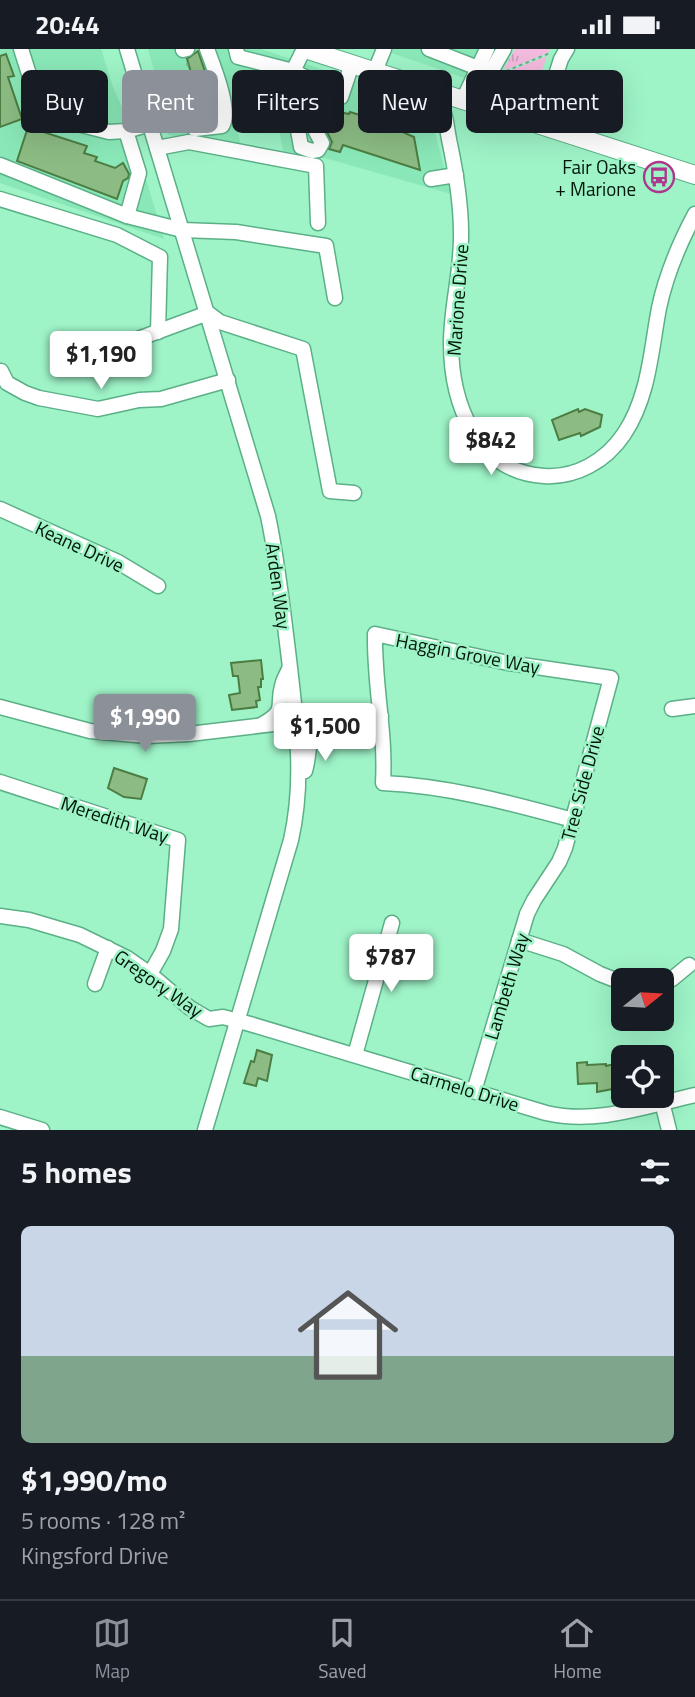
<!DOCTYPE html>
<html lang="en">
<head>
<meta charset="utf-8">
<style>
  body { margin:0; font-family:"Titillium Web",sans-serif; background:#20242c; color:#f1f3f6; height:100vh; display:flex; flex-direction:column; font-size:26px; white-space:nowrap }
  * { box-sizing:border-box; margin:0 }
  p { font-size:23px; color:#9ea1a6 }
  .icon { flex:none; width:38px; height:38px; fill:none; stroke:currentColor; stroke-width:2; stroke-linecap:round; stroke-linejoin:round }
  .map { position:relative; height:1081px; overflow:hidden }
  .panel { display:flex; flex-direction:column; background:#171b24; flex:1 }
  .panel>* { flex:none }
  .top-card { position:absolute; left:21px; top:21px; width:654px; height:63px; display:flex; gap:14px }
  .needle { width:46px; rotate:72deg }
  .tools { position:absolute; left:611px; top:919px; display:grid; gap:14px }
  .tools a { display:grid; place-items:center; width:63px; height:63px; border-radius:10px; background:#171b24; box-shadow:0 7px 28px #0002; font-size:35px }
  .price { position:absolute; translate:-50% -60px; padding:0 16px; border-radius:7px; background:#fff; color:#222; font-size:23px; line-height:46px; filter:drop-shadow(0 2px 4px #0008) }
  .price::after { content:''; position:absolute; left:50%; top:42px; width:21px; height:16px; margin-left:-10px; background:inherit; clip-path:polygon(0 0,100% 0,50% 100%) }
  .price.selected { background:#8c9099; color:#fff }
  ul { padding:0; list-style:none }
  li { display:grid; align-content:center; gap:14px; height:371px; padding:0 21px }
  li span { display:grid; place-items:center; height:217px; border-radius:10px; color:#555 }
  li>.icon { margin-inline-start:auto }
  span .icon { width:126px; height:126px; fill:#fffc; stroke-width:1 }
  li b { font-size:30px }
  h2 { display:flex; justify-content:space-between; align-items:center; height:84px; padding:0 21px; font-size:30px }
  .chip { padding:0 24px; border-radius:10px; background:#171b24; box-shadow:0 7px 28px #0002; font-size:24px; line-height:63px }
  .chip.selected { background:#8c9099; color:#fff }
  .status { display:flex; justify-content:space-between; align-items:center; height:49px; padding:0 35px; background:#171b24; direction:ltr }
  .status svg { height:19px; fill:currentColor }
  .tabs { display:flex; justify-content:space-around; align-items:center; height:98px; border-top:2px solid #363941; background:#171b24; font-size:19px; color:#9ea1a6 }
  .tabs a { display:grid; justify-items:center; gap:4px }
  .tabs .selected { color:#8c9099 }
  .map>svg:first-child { display:block }
  .built { fill:#8ae8b8 }
  .grass { fill:url(#grass-tufts) }
  .building { fill:#8cbc84; stroke:#4c7e43; stroke-width:2 }
  .lines { fill:none; stroke-linecap:round; stroke-linejoin:round }
  .minor-casing { stroke:#5bb087; stroke-width:17 }
  .major-casing { stroke:#5bb087; stroke-width:20 }
  .path { stroke:#6cad8c; stroke-width:2; stroke-dasharray:3.5 3.5; stroke-linecap:butt }
  .minor { stroke:#fff; stroke-width:14 }
  .major { stroke:#fff; stroke-width:18 }
  .labels { text-anchor:middle; dominant-baseline:central; stroke-width:5; stroke-linejoin:round; paint-order:stroke }
  .poi-label { font-size:19px; fill:#00150a; stroke:#9ef3c7; text-anchor:end }
  .street-label { font-size:19px; fill:#00150a; stroke:#9ef3c7 }
</style>
</head>
<body>
<div class="status"><b>20:44</b><svg viewBox="0 0 49 12"><path d="M0 12V9h3v3zM5 12V6h3v6zM10 12V3h3v9zM15 12V0h3v12zM26 1h20v11H26zM47 4h2v5h-2z"/></svg></div>
<div class="map">
<svg width="695" height="1081" viewBox="0 0 695 1081">
  <defs>
    <pattern id="grass-tufts" width="24" height="20" patternUnits="userSpaceOnUse" patternTransform="scale(1.75)"><rect width="24" height="20" fill="#f2badd"/><path d="M3 7l-1-3M5 7V3M7 7l1-3M15 17l-1-3M17 17v-4M19 17l1-3" fill="none" stroke="#ce9fbc"/></pattern>
  </defs>
  <rect width="100%" height="100%" fill="#9ef3c7"/>
  <g class="built">
    <polygon points="0,0 101,0 113,38 130,76 164,190 0,134"/>
    <polygon points="148,0 261,0 423,54 427,58 431,68 451,145 325,109 283,102 273,47 230,52 241,96 168,86 160,41"/>
    <polygon points="380,0 512,0 490,38"/>
  </g>
  <g class="grass">
    <polygon points="515,0 550,0 548,4 506,21 504,19"/>
    <polygon points="547,7 535,42 506,23"/>
    <polygon points="504,24 534,45 533,47 524,49 497,38"/>
  </g>
  <g class="building">
    <polygon points="198,2 212,43 198,47 187,10"/>
    <polygon points="6,5 14,27 8,28 22,70 0,78 0,7"/>
    <polygon points="326,60 349,65 350,63 390,75 389,77 414,88 420,121 343,96 340,103 329,100 332,93 326,81"/>
    <polygon points="28,78 87,97 84,104 97,108 95,112 115,119 123,114 129,125 128,129 123,132 117,150 17,112"/>
    <polygon points="578,360 579,363 585,360 602,366 600,378 581,387 580,384 559,391 552,371"/>
    <polygon points="261,611 263,630 261,630 261,638 258,638 260,651 256,652 257,658 232,661 229,646 240,644 238,627 233,627 231,614"/>
    <polygon points="114,719 147,730 141,750 124,748 108,739"/>
    <polygon points="257,1001 272,1006 267,1032 258,1029 256,1037 244,1034 251,1012 254,1013"/>
    <polygon points="587,1013 587,1016 606,1015 606,1017 623,1013 623,1038 597,1043 597,1034 578,1035 577,1014"/>
  </g>
  <g class="lines">
    <g class="minor-casing">
      <g id="minor">
        <polyline points="21,0 42,66 109,83 126,82 150,75"/>
        <path d="M127,0L268,467C278,514 283,562 289,610C296,673 305,729 291,791L205,1081"/>
        <polyline points="236,0 238,8 293,22 309,30 318,69 316,83 322,94 318,101 312,102 301,98 289,30 304,0"/>
        <polyline points="429,0 478,19 492,21 504,0"/>
        <polyline points="183,1 187,0"/>
        <polyline points="375,22 384,0"/>
        <path d="M431,40C434,46 439,52 442,59C447,69 447,83 450,95C456,124 461,153 461,184C462,221 451,257 451,294C451,353 476,423 544,427C576,429 606,412 624,385C649,348 651,301 659,259C666,226 679,195 695,165"/>
        <polyline points="341,48 352,15"/>
        <polyline points="463,51 487,0"/>
        <path d="M148,66L184,59L189,75L195,80L222,77C232,63 213,16 207,0"/>
        <polyline points="540,76 561,10 567,0"/>
        <polyline points="126,82 139,124 127,167"/>
        <polyline points="157,99 189,93 316,117 318,174"/>
        <polyline points="0,116 127,167 182,181 236,183 326,197 335,249"/>
        <polyline points="431,130 456,126"/>
        <polyline points="0,150 117,186 160,208 158,283"/>
        <polyline points="73,293 127,294 208,264 220,273 303,300 330,442 354,444"/>
        <polyline points="1,322 7,334 25,344 39,349 98,360 139,351 161,350 228,331"/>
        <polyline points="0,460 118,513 158,537"/>
        <polyline points="0,658 90,682 147,687 189,685 316,670 381,667"/>
        <polyline points="672,660 695,657"/>
        <path d="M261,676C288,661 276,658 282,637C283,631 287,625 289,620"/>
        <path d="M305,722C311,702 306,682 324,670"/>
        <polyline points="0,733 178,791 171,880 163,902 150,925"/>
        <path d="M0,867L29,871L80,886L127,909L150,925L190,959L209,970L223,968L250,975L546,1064C597,1076 646,1057 695,1046"/>
        <polyline points="519,891 563,905 600,925 623,934"/>
        <polyline points="662,934 672,930 689,916"/>
        <polyline points="95,935 108,899"/>
        <polyline points="355,1006 392,874"/>
        <path d="M474,1042L527,865L534,851L559,813L565,799L611,629L508,614L375,585C374,636 386,684 383,734C449,737 510,754 573,771"/>
        <polyline points="662,1053 669,1081"/>
        <polyline points="0,1068 42,1081"/>
      </g>
    </g>
    <g class="major-casing">
      <polyline id="major" points="305,0 695,126"/>
    </g>
    <g class="path">
      <polyline points="187,14 198,53"/>
      <polyline points="159,44 191,34"/>
      <polyline points="537,45 504,23 550,4"/>
    </g>
    <use href="#minor" class="minor"/>
    <use href="#major" class="major"/>
  </g>
  <defs>
    <g id="bus-ring" transform="scale(1.575)"><circle r="9.5" fill="#9ef3c7" stroke="#ae378d" stroke-width="1.5"/><path d="M-5-6H5V4H4V6H2V4H-2V6H-4V4H-5ZM-3.5-4V0h7V-4ZM-3.5 1.2v1.5H-2V1.2ZM2 1.2v1.5H3.5V1.2Z" fill="#ae378d"/></g>
  </defs>
  <g fill-rule="evenodd">
    <use href="#bus-ring" x="659" y="128"/>
  </g>
  <g class="labels">
    <g class="poi-label">
      <text x="636" y="117">Fair Oaks<tspan x="636" dy="22">+ Marione</tspan></text>
    </g>
    <g class="street-label">
      <text transform="translate(457 251) rotate(-86)">Marione Drive</text>
      <text transform="translate(80 497) rotate(25)">Keane Drive</text>
      <text transform="translate(279 537) rotate(82)">Arden Way</text>
      <text transform="translate(468 604) rotate(11)">Haggin Grove Way</text>
      <text transform="translate(582 734) rotate(-75)">Tree Side Drive</text>
      <text transform="translate(115 770) rotate(18)">Meredith Way</text>
      <text transform="translate(159 934) rotate(35)">Gregory Way</text>
      <text transform="translate(506 937) rotate(-73)">Lambeth Way</text>
      <text transform="translate(465 1039) rotate(17)">Carmelo Drive</text>
    </g>
  </g>
</svg>
<div class="tools">
<a><svg class="needle" viewBox="-14 -14 28 28"><path d="M0-13l5 13h-10z" fill="#e53935"/><path d="M0 13l5-13h-10z" fill="#9ea1a6"/></svg></a>
<a><svg class="icon" aria-label="locate" viewBox="0 0 24 24"><circle cx="12" cy="12" r="6"/><path d="M12 2v4M12 18v4M2 12h4M18 12h4"/></svg></a>
</div>
<b class="price" style="left:101px;top:342px">$1,190</b>
<b class="price" style="left:491px;top:428px">$842</b>
<b class="price selected" style="left:145px;top:705px">$1,990</b>
<b class="price" style="left:325px;top:714px">$1,500</b>
<b class="price" style="left:391px;top:945px">$787</b>
<div class="top-card">
<a class="chip">Buy</a>
<a class="chip selected">Rent</a>
<a class="chip">Filters</a>
<a class="chip">New</a>
<a class="chip">Apartment</a>
</div>
</div>
<section class="panel">
<h2>5 homes<svg class="icon" aria-label="filters" viewBox="0 0 24 24"><path d="M4 7h16M4 17h16"/><circle cx="9" cy="7" r="2"/><circle cx="15" cy="17" r="2"/></svg></h2>
<ul>
<li><span style="background:linear-gradient(#c9d6e8 60%,#7fa58c 0)"><svg class="icon" aria-label="home" viewBox="0 0 24 24"><path d="M3 11l9-7 9 7M6 9v11h12V9"/></svg></span><div><b>$1,990/mo</b><p>5 rooms · 128 m²</p><p>Kingsford Drive</p></div></li>
</ul>
</section>
<nav class="tabs">
<a class="selected"><svg class="icon" aria-label="map" viewBox="0 0 24 24"><path d="M3 6l6-2 6 2 6-2v14l-6 2-6-2-6 2zM9 4v14M15 6v14"/></svg>Map</a>
<a><svg class="icon" aria-label="saved" viewBox="0 0 24 24"><path d="M7 4h10v16l-5-4-5 4z"/></svg>Saved</a>
<a><svg class="icon" aria-label="home" viewBox="0 0 24 24"><path d="M3 11l9-7 9 7M6 9v11h12V9"/></svg>Home</a>
</nav>
</body>
</html>
